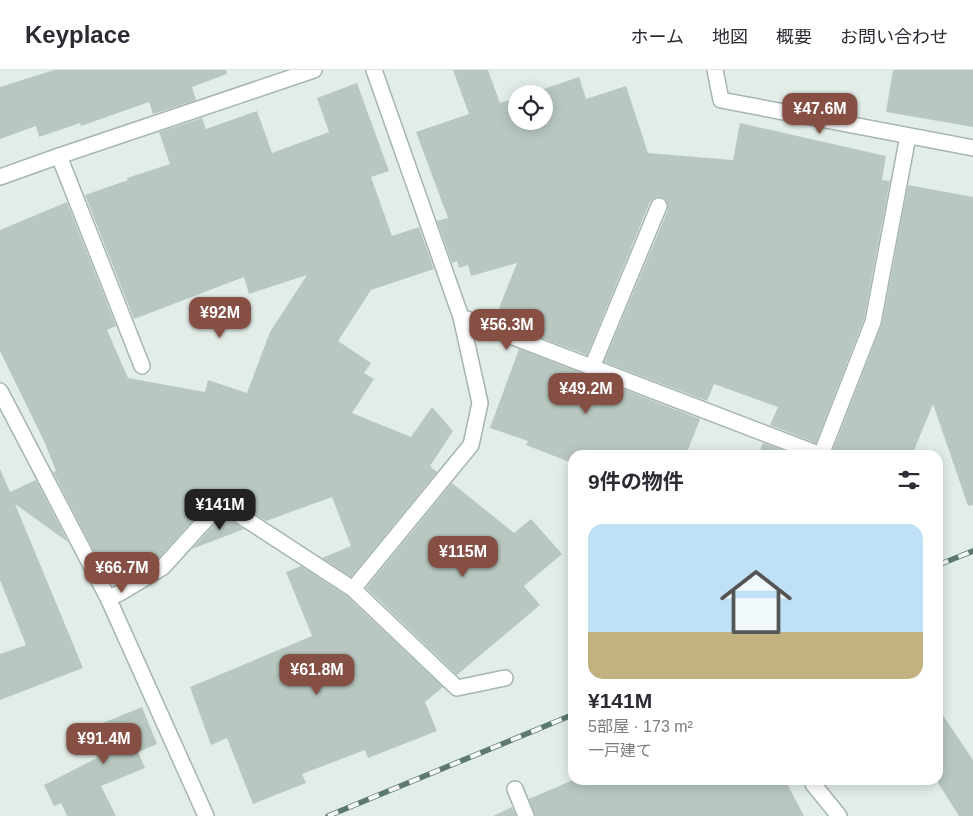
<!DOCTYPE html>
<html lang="ja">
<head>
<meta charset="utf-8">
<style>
  body { margin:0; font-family:Arial,"Noto Sans JP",sans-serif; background:#f2f2f3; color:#2b2b33; height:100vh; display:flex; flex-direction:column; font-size:19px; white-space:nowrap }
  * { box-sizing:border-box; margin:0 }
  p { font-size:16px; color:#7c7c81 }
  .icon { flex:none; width:28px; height:28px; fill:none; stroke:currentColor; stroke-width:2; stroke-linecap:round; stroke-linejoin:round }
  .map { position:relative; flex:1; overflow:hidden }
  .details { position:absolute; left:568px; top:380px; width:375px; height:335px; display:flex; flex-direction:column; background:#fff; border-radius:15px; box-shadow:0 2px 12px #0003 }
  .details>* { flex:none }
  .controls { position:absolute; left:508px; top:15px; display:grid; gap:10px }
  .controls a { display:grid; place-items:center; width:45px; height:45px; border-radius:50%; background:#fff; box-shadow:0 2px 12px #0003; font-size:25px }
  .price { position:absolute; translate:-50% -42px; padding:0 11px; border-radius:10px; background:#864f44; color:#fff; font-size:16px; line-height:32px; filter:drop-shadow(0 1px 2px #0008) }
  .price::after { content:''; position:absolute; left:50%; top:30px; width:15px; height:11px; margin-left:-8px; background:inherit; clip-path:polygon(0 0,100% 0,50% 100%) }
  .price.on { background:#222; color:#fff }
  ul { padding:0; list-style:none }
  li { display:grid; align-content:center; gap:10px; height:265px; padding:0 20px }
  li+li { border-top:1px solid #e1e1e2 }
  li span { display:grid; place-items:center; height:155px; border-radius:15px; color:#555 }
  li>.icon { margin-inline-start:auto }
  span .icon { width:90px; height:90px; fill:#fffc; stroke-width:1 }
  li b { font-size:21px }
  h2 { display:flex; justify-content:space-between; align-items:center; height:60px; padding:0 20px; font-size:21px }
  header { display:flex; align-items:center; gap:30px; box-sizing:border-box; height:70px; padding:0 25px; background:#fff; border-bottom:1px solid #e1e1e2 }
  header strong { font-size:24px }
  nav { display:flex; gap:28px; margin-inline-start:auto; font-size:18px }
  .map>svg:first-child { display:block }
  .building { fill:#b8c8c1 }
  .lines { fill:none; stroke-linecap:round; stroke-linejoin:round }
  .lane-casing { stroke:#a5b5af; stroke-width:18 }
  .street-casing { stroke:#a5b5af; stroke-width:18 }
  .lane { stroke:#fff; stroke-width:15 }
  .street { stroke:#fff; stroke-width:15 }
  .rail-casing { stroke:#5c7a71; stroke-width:5.5 }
  .rail { stroke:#f4f9f6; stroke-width:4; stroke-dasharray:11; stroke-linecap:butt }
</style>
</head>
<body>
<header>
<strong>Keyplace</strong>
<nav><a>ホーム</a><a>地図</a><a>概要</a><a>お問い合わせ</a></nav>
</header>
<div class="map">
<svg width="973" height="746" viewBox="0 0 973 746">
  <rect width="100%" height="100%" fill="#e3ede8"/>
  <g class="building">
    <polygon points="54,0 226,0 227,4 192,17 196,30 153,44 149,32 81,56 80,53 39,67 36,56 0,69 0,17"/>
    <polygon points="453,0 488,0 500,33 516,28 516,51 544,51 544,24 529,24 579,7 586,29 626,16 648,83 733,90 740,53 886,86 882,110 890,111 864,249 816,373 770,355 778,337 714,314 707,331 604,292 668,140 668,134 663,128 657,127 650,132 587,285 525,262 530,250 499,238 517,193 471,206 468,195 459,198 457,191 452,193 437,151 448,148 416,62 469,44"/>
    <polygon points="893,0 973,0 973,57 886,42"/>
    <polygon points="357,13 389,101 371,107 392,166 419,157 434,199 371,220 338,271 371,293 364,303 374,309 352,343 411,367 432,337 453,361 430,396 437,402 351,507 322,488 351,476 332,427 266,451 222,424 214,427 157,490 148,495 118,506 101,495 53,402 56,401 44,371 0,281 0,160 67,132 116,256 107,260 128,308 205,322 208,310 247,323 270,262 307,205 249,224 244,207 134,249 85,125 128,110 127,108 170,94 159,62 202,48 206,59 257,41 272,83 329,62 317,28"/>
    <polygon points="908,115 973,127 973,435 968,436 933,334 912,385 831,385 882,254"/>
    <polygon points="519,279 700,349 686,385 572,385 572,393 526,375 528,371 490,358"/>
    <polygon points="763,373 795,385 758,385"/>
    <polygon points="0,399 10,422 36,410 68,472 15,434 83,598 0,630 0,584 26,575 0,510"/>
    <polygon points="452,413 514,463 531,449 562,484 524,516 540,535 457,605 366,518"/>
    <polygon points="223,445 244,459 192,479"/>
    <polygon points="301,496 347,526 443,617 425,632 437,661 368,688 365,680 302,704 306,713 253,734 227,668 211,675 190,617 312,566 286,502"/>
    <polygon points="142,637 157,674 138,682 145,698 101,716 116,746 67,746 61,733 54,736 44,715 97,688 86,660"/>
    <polygon points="938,638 973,690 973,746 959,746 938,713"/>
    <polygon points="573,710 785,710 804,746 535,746 529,729"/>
    <polygon points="512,737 516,746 493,746"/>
  </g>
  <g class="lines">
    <g class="lane-casing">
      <g id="lane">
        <polyline points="59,86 142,296"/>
        <polyline points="592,297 659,136"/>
        <polyline points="813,714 839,746"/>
      </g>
    </g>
    <g class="street-casing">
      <g id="street">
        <polyline points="374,0 461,247 821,385"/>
        <polyline points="715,0 721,30 973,78"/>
        <polyline points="0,107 59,86 314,0"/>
        <polyline points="0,321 108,528 206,746"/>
        <polyline points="821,385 873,252 908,66"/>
        <polyline points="353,519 457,618 505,608"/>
        <polyline points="108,528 120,523 163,497 221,433 353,519 471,375 480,333 461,247"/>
        <polyline points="515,719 526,746"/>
      </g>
    </g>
    <use href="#lane" class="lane"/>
    <use href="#street" class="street"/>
    <g class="rail-casing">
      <g id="rail">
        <polyline points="938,495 973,481"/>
        <polyline points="328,746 572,645"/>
      </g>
    </g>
    <use href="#rail" class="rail"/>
  </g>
</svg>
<div class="controls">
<a><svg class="icon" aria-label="locate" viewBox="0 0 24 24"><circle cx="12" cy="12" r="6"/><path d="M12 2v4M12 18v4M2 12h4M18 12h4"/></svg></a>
</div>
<b class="price" style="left:820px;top:65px">¥47.6M</b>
<b class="price" style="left:220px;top:269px">¥92M</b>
<b class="price" style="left:507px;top:281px">¥56.3M</b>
<b class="price" style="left:586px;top:345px">¥49.2M</b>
<b class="price on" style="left:220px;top:461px">¥141M</b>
<b class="price" style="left:463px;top:508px">¥115M</b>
<b class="price" style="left:122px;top:524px">¥66.7M</b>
<b class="price" style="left:317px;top:626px">¥61.8M</b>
<b class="price" style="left:104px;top:695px">¥91.4M</b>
<section class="details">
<h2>9件の物件<svg class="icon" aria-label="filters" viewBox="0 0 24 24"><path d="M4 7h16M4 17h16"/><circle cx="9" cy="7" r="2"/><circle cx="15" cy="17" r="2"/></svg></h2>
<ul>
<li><span style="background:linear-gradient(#bfe0f5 70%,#c2b280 0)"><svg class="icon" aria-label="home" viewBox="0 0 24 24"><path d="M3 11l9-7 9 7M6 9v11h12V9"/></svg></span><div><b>¥141M</b><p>5部屋 · 173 m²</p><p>一戸建て</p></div></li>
</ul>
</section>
</div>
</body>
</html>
